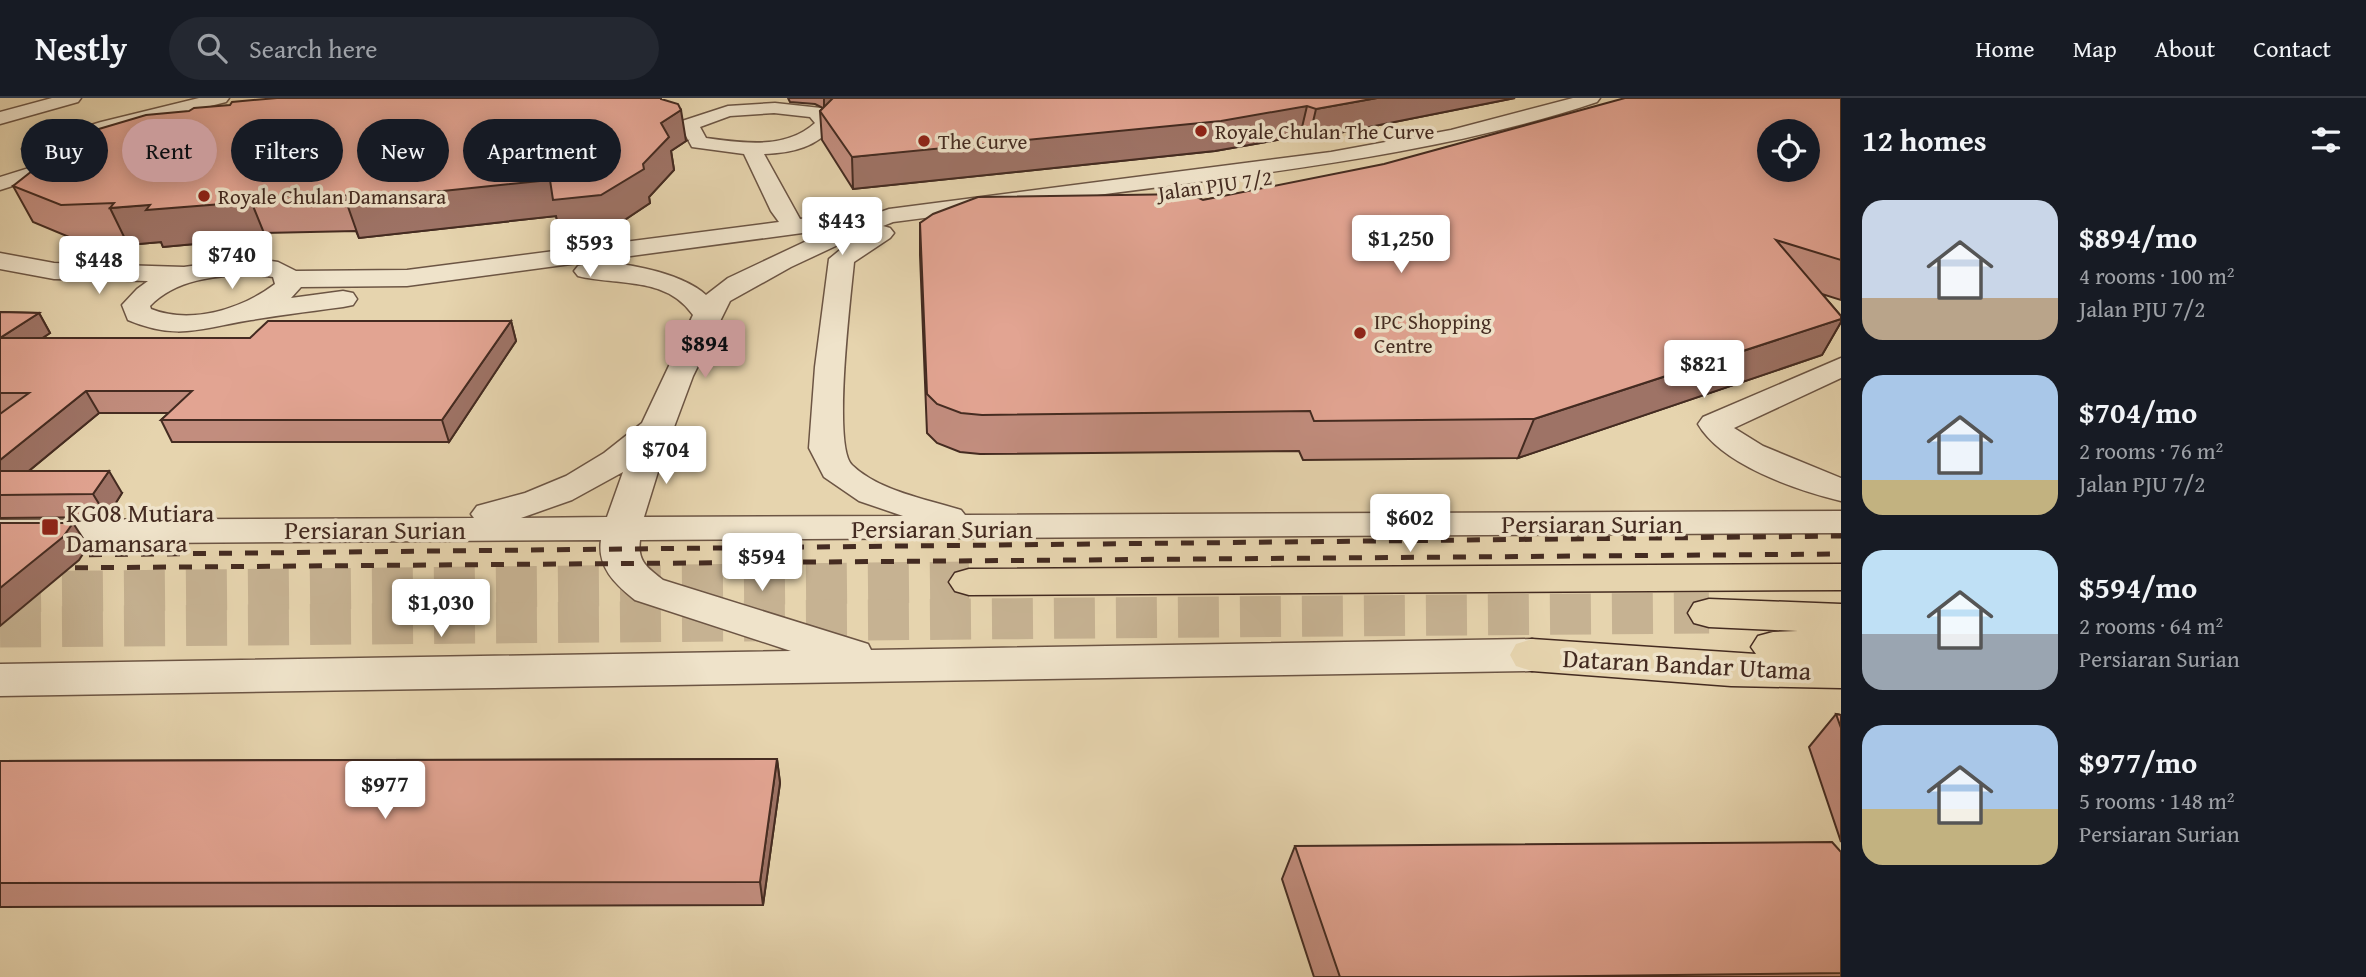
<!DOCTYPE html>
<html lang="en">
<head>
<meta charset="utf-8">
<style>
  body { margin:0; font-family:"Gentium Book Plus",serif; background:#242831; color:#f1f3f6; height:100vh; display:flex; flex-direction:column; font-size:26px; white-space:nowrap }
  * { box-sizing:border-box; margin:0 }
  p { font-size:23px; color:#9ea1a6 }
  .icon { flex:none; width:38px; height:38px; fill:none; stroke:currentColor; stroke-width:2; stroke-linecap:round; stroke-linejoin:round }
  .map { position:relative; flex:1; overflow:hidden }
  .drawer { display:flex; flex-direction:column; background:#171b24; width:525px }
  .drawer>* { flex:none }
  .top-card { position:absolute; left:21px; top:21px; width:665px; height:63px; display:flex; gap:14px }
  .buttons { position:absolute; left:1757px; top:21px; display:grid; gap:14px }
  .buttons a { display:grid; place-items:center; width:63px; height:63px; border-radius:50%; background:#171b24; box-shadow:0 4px 18px #0003; font-size:35px }
  .price { position:absolute; translate:-50% -60px; padding:0 16px; border-radius:7px; background:#fff; color:#222; font-size:23px; line-height:46px; filter:drop-shadow(0 2px 4px #0008) }
  .price::after { content:''; position:absolute; left:50%; top:42px; width:21px; height:16px; margin-left:-10px; background:inherit; clip-path:polygon(0 0,100% 0,50% 100%) }
  .price.on { background:#c59692; color:#111 }
  ul { padding:0; list-style:none }
  li { display:flex; align-items:center; gap:21px; height:175px; padding:0 21px }
  li span { display:grid; place-items:center; flex:none; width:196px; height:140px; border-radius:21px; color:#555 }
  li>.icon { margin-inline-start:auto }
  span .icon { width:84px; height:84px; fill:#fffc; stroke-width:1 }
  li b { font-size:30px }
  h2 { display:flex; justify-content:space-between; align-items:center; height:84px; padding:0 21px; font-size:30px }
  .pill { padding:0 24px; border-radius:32px; background:#171b24; box-shadow:0 4px 18px #0003; font-size:24px; line-height:63px }
  .pill.on { background:#c59692; color:#111 }
  header { display:flex; align-items:center; gap:42px; box-sizing:border-box; height:98px; padding:0 35px; background:#171b24; border-bottom:2px solid #363941 }
  header strong { font-size:33px }
  nav { display:flex; gap:38px; margin-inline-start:auto; font-size:24px }
  .search { width:490px; height:63px; background:#242831; display:flex; align-items:center; gap:18px; box-sizing:border-box; padding:0 24px; border-radius:38px; color:#9ea1a6; font-size:26px }
  main { display:flex; flex:1; min-height:0 }
  .map>svg:first-child { display:block }
  .lines { fill:none; stroke-linecap:round; stroke-linejoin:round }
  .major-tunnel { stroke:#c6b292; stroke-width:41; stroke-dasharray:41 21; stroke-linecap:butt }
  .minor-casing { stroke:#6c5544; stroke-width:3 }
  .major-casing { stroke:#442b21; stroke-width:3 }
  .minor { fill:#efe3ca; fill-rule:evenodd }
  .major { fill:#e6d4ae; fill-rule:evenodd }
  .rail { stroke:#442b21; stroke-width:5; stroke-dasharray:13 13; stroke-linecap:butt }
  .wall { fill:#c28d7e; stroke:#442b21; stroke-width:2 }
  .shaded-wall { fill:#9e7366; stroke:#442b21; stroke-width:2 }
  .building { fill:#e2a492; stroke:#442b21; stroke-width:2; fill-rule:evenodd }
  .poi-dot { fill:#8f2418; stroke:#efe3ca; stroke-width:2.5 }
  .labels { text-anchor:middle; dominant-baseline:central; stroke-width:7; stroke-linejoin:round; paint-order:stroke }
  .far-poi-label { font-size:21px; fill:#442b21; stroke:#efe3ca; text-anchor:start }
  .far-street-label { font-size:21px; fill:#442b21; stroke:#efe3ca }
  .poi-label { font-size:26px; fill:#442b21; stroke:#efe3ca; text-anchor:start }
  .street-label { font-size:26px; fill:#442b21; stroke:#efe3ca }
</style>
</head>
<body>
<header>
<strong>Nestly</strong>
<div class="search"><svg class="icon" aria-label="search" viewBox="0 0 24 24"><circle cx="10" cy="10" r="6"/><path d="M15 15l6 6"/></svg>Search here</div>
<nav><a>Home</a><a>Map</a><a>About</a><a>Contact</a></nav>
</header>
<main>
<div class="map">
<svg width="1841" height="879" viewBox="0 0 1841 879">
  <rect width="100%" height="100%" fill="#e6d4ae"/>
  <filter id="stains"><feTurbulence type="fractalNoise" baseFrequency=".00286" numOctaves="4"/><feColorMatrix values="0 0 0 0 .2 0 0 0 0 .09 0 0 0 0 .02 0 0 0 .5 -.17"/></filter>
  <radialGradient id="worn" r=".72"><stop offset=".6" stop-color="#630" stop-opacity="0"/><stop offset="1" stop-color="#630" stop-opacity=".3"/></radialGradient>
  <g class="lines">
    <g class="major-tunnel">
      <polyline points="0,494 969,484"/>
      <polyline points="0,529 1709,515"/>
    </g>
    <g class="minor-casing">
      <g id="minor">
        <polygon points="52,0 81,0 78,4 0,26 0,14"/>
        <polygon points="199,0 229,0 226,4 115,32 32,57 25,55 22,51 25,47 101,24"/>
        <path d="M1573,0H1600L1597,4C1468,47 1333,66 1198,84C1096,97 995,111 893,124L883,128L890,130L894,135L890,140L854,164C851,197 832,348 852,367C879,393 926,401 961,412L965,417L1841,413V435L640,442C637,464 648,470 663,482L868,546L871,552L1532,541L1548,546L1554,557L1548,568L1532,573L0,598V566L791,553L635,502C615,486 597,469 601,442L0,446V422L474,420L471,416L477,408L525,395L566,378L604,355L642,325L693,217C666,178 618,188 578,178L574,173L578,168C611,159 681,174 706,197L728,180L832,131L407,188L301,189L291,200L343,193L353,195L357,201L353,207L343,209C312,213 281,217 251,222C201,230 178,243 128,222L122,207L137,191L148,183L54,181L0,171V155L54,165L184,169L250,160L278,164L296,173L407,172L779,124L771,113L744,56L692,49L680,27L682,23L728,8L775,5L821,10L835,26C818,49 792,55 764,56L800,121L843,116L851,118L855,123L889,111L1331,54L1451,32ZM774,15L810,19L815,25C785,52 743,45 706,40L700,29L730,18ZM857,138L829,161L815,269L809,350L824,379L859,403L903,418L644,419L661,364L693,278L730,203L791,169ZM250,176L273,179L275,186C242,211 191,227 151,211L150,208C176,181 215,178 250,176ZM623,374L607,419L521,420L572,402Z"/>
        <polygon points="77,55 84,57 87,61 84,65 0,92 0,79"/>
        <path d="M1841,260V280L1734,330L1763,348L1841,380V403C1796,392 1722,367 1698,326L1703,319Z"/>
      </g>
    </g>
    <g class="major-casing">
      <g id="major">
        <polygon points="1841,466 1841,492 969,497 955,493 949,484 955,475 969,471"/>
        <polygon points="1709,501 1841,506 1841,590 1731,588 1532,573 1516,568 1510,557 1516,546 1532,541 1756,556 1751,549 1758,538 1773,534 1798,533 1709,529 1694,525 1688,515 1694,505"/>
      </g>
    </g>
    <use href="#minor" class="minor"/>
    <use href="#major" class="major"/>
    <g class="rail">
      <polyline points="63,457 1841,438"/>
      <polyline points="49,470 1841,456"/>
    </g>
  </g>
  <g class="wall">
    <polygon points="788,0 1515,0 1309,41 1300,38 1215,53 853,91 822,42 820,13 823,10 815,6 790,4"/>
    <polygon points="1841,0 1841,202 1822,196 1841,218 1841,224 1822,257 1518,360 1303,362 1299,353 980,356 960,354 937,345 927,335 920,157 920,125 1203,102"/>
    <polygon points="686,43 671,53 674,72 649,99 650,105 608,133 561,138 556,118 359,140 356,133 264,135 243,136 238,142 163,149 161,144 128,147 126,142 81,144 33,124 13,88"/>
    <polygon points="0,214 39,215 50,235 43,240 250,240 511,223 516,243 449,344 172,344 161,322 169,315 99,315 29,373 122,395 107,419 0,420"/>
    <polygon points="1836,616 1841,617 1841,744 1809,649"/>
    <polygon points="777,661 780,685 763,807 0,809 0,663"/>
    <polygon points="1295,748 1841,754 1841,879 1314,879 1282,781"/>
  </g>
  <g class="shaded-wall">
    <polygon points="824,0 948,0 824,10"/>
    <polygon points="1377,0 1515,0 1309,41 1316,11"/>
    <polygon points="1307,8 1300,38 1215,53 853,91 852,59"/>
    <polygon points="681,12 686,43 671,53 674,72 649,99 650,105 608,133 561,138 556,118 359,140 346,103 643,66 661,25"/>
    <polygon points="249,98 264,135 243,136 238,142 163,149 161,144 128,147 110,110"/>
    <polygon points="39,215 50,235 12,260 0,240"/>
    <polygon points="1841,221 1841,224 1822,257 1518,360 1534,321"/>
    <polygon points="511,223 516,243 449,344 442,322"/>
    <polygon points="86,293 99,315 2,395 0,393 0,362"/>
    <polygon points="109,373 122,395 107,419 93,396"/>
    <polygon points="73,425 88,448 79,462 0,528 0,490"/>
    <polygon points="777,661 780,685 763,807 760,784"/>
  </g>
  <g class="building">
    <polygon points="277,0 661,0 661,1 678,6 681,12 661,25 669,39 643,66 644,71 601,97 553,102 550,82 346,103 348,97 249,98 228,100 222,106 146,112 150,107 110,110 114,105 61,107 13,88 70,43 82,36 146,17 189,13 194,10 230,7 232,4"/>
    <polygon points="833,0 1377,0 1316,11 1307,8 1221,23 852,59 820,13"/>
    <path d="M1625,0H1841V162L1776,142L1841,218V221L1534,321L1314,323L1310,313L982,317L961,315L937,306L927,296L920,125L933,116L978,99L1190,96L1203,102L1384,66ZM1769,33H1808V72H1769Z"/>
    <polygon points="0,214 39,215 0,240"/>
    <polygon points="268,223 511,223 442,322 161,322 192,293 86,293 0,362 0,316 29,295 0,295 0,240 250,240"/>
    <polygon points="0,373 109,373 93,396 0,397"/>
    <polygon points="0,425 73,425 63,439 0,490"/>
    <polygon points="1836,616 1841,617 1841,630"/>
    <polygon points="777,661 760,784 0,785 0,663"/>
    <polygon points="1832,744 1841,754 1841,875 1507,879 1340,879 1295,748"/>
  </g>
  <g class="poi-dot">
    <circle cx="1201" cy="33" r="7"/>
    <circle cx="924" cy="43" r="7"/>
    <circle cx="204" cy="98" r="7"/>
    <circle cx="1360" cy="235" r="7"/>
    <rect x="41" y="420" width="18" height="18" rx="3.5"/>
  </g>
  <g class="labels">
    <g class="far-poi-label">
      <text x="1215" y="33">Royale Chulan The Curve</text>
      <text x="938" y="43">The Curve</text>
      <text x="218" y="98">Royale Chulan Damansara</text>
      <text x="1374" y="223">IPC Shopping<tspan x="1374" dy="24">Centre</tspan></text>
    </g>
    <g class="far-street-label">
      <text transform="translate(1215 87) rotate(-8)">Jalan PJU 7/2</text>
    </g>
    <g class="poi-label">
      <text x="66" y="414">KG08 Mutiara<tspan x="66" dy="30">Damansara</tspan></text>
    </g>
    <g class="street-label">
      <text x="1592" y="425">Persiaran Surian</text>
      <text x="942" y="430">Persiaran Surian</text>
      <text x="375" y="431">Persiaran Surian</text>
      <text transform="translate(1687 566) rotate(3)">Dataran Bandar Utama</text>
    </g>
  </g>
  <rect width="100%" height="100%" filter="url(#stains)"/>
  <rect width="100%" height="100%" fill="url(#worn)"/>
</svg>
<div class="buttons">
<a><svg class="icon" aria-label="locate" viewBox="0 0 24 24"><circle cx="12" cy="12" r="6"/><path d="M12 2v4M12 18v4M2 12h4M18 12h4"/></svg></a>
</div>
<b class="price" style="left:842px;top:159px">$443</b>
<b class="price" style="left:1401px;top:177px">$1,250</b>
<b class="price" style="left:590px;top:181px">$593</b>
<b class="price" style="left:232px;top:193px">$740</b>
<b class="price" style="left:99px;top:198px">$448</b>
<b class="price on" style="left:705px;top:282px">$894</b>
<b class="price" style="left:1704px;top:302px">$821</b>
<b class="price" style="left:666px;top:388px">$704</b>
<b class="price" style="left:1410px;top:456px">$602</b>
<b class="price" style="left:762px;top:495px">$594</b>
<b class="price" style="left:441px;top:541px">$1,030</b>
<b class="price" style="left:385px;top:723px">$977</b>
<div class="top-card">
<a class="pill">Buy</a>
<a class="pill on">Rent</a>
<a class="pill">Filters</a>
<a class="pill">New</a>
<a class="pill">Apartment</a>
</div>
</div>
<section class="drawer">
<h2>12 homes<svg class="icon" aria-label="filters" viewBox="0 0 24 24"><path d="M4 7h16M4 17h16"/><circle cx="9" cy="7" r="2"/><circle cx="15" cy="17" r="2"/></svg></h2>
<ul>
<li><span style="background:linear-gradient(#c9d6e8 70%,#b9a48a 0)"><svg class="icon" aria-label="home" viewBox="0 0 24 24"><path d="M3 11l9-7 9 7M6 9v11h12V9"/></svg></span><div><b>$894/mo</b><p>4 rooms · 100 m²</p><p>Jalan PJU 7/2</p></div></li>
<li><span style="background:linear-gradient(#a9c7e8 75%,#c2b280 0)"><svg class="icon" aria-label="home" viewBox="0 0 24 24"><path d="M3 11l9-7 9 7M6 9v11h12V9"/></svg></span><div><b>$704/mo</b><p>2 rooms · 76 m²</p><p>Jalan PJU 7/2</p></div></li>
<li><span style="background:linear-gradient(#bfe0f5 60%,#9aa5b1 0)"><svg class="icon" aria-label="home" viewBox="0 0 24 24"><path d="M3 11l9-7 9 7M6 9v11h12V9"/></svg></span><div><b>$594/mo</b><p>2 rooms · 64 m²</p><p>Persiaran Surian</p></div></li>
<li><span style="background:linear-gradient(#a9c7e8 60%,#c2b280 0)"><svg class="icon" aria-label="home" viewBox="0 0 24 24"><path d="M3 11l9-7 9 7M6 9v11h12V9"/></svg></span><div><b>$977/mo</b><p>5 rooms · 148 m²</p><p>Persiaran Surian</p></div></li>
</ul>
</section>
</main>
</body>
</html>
